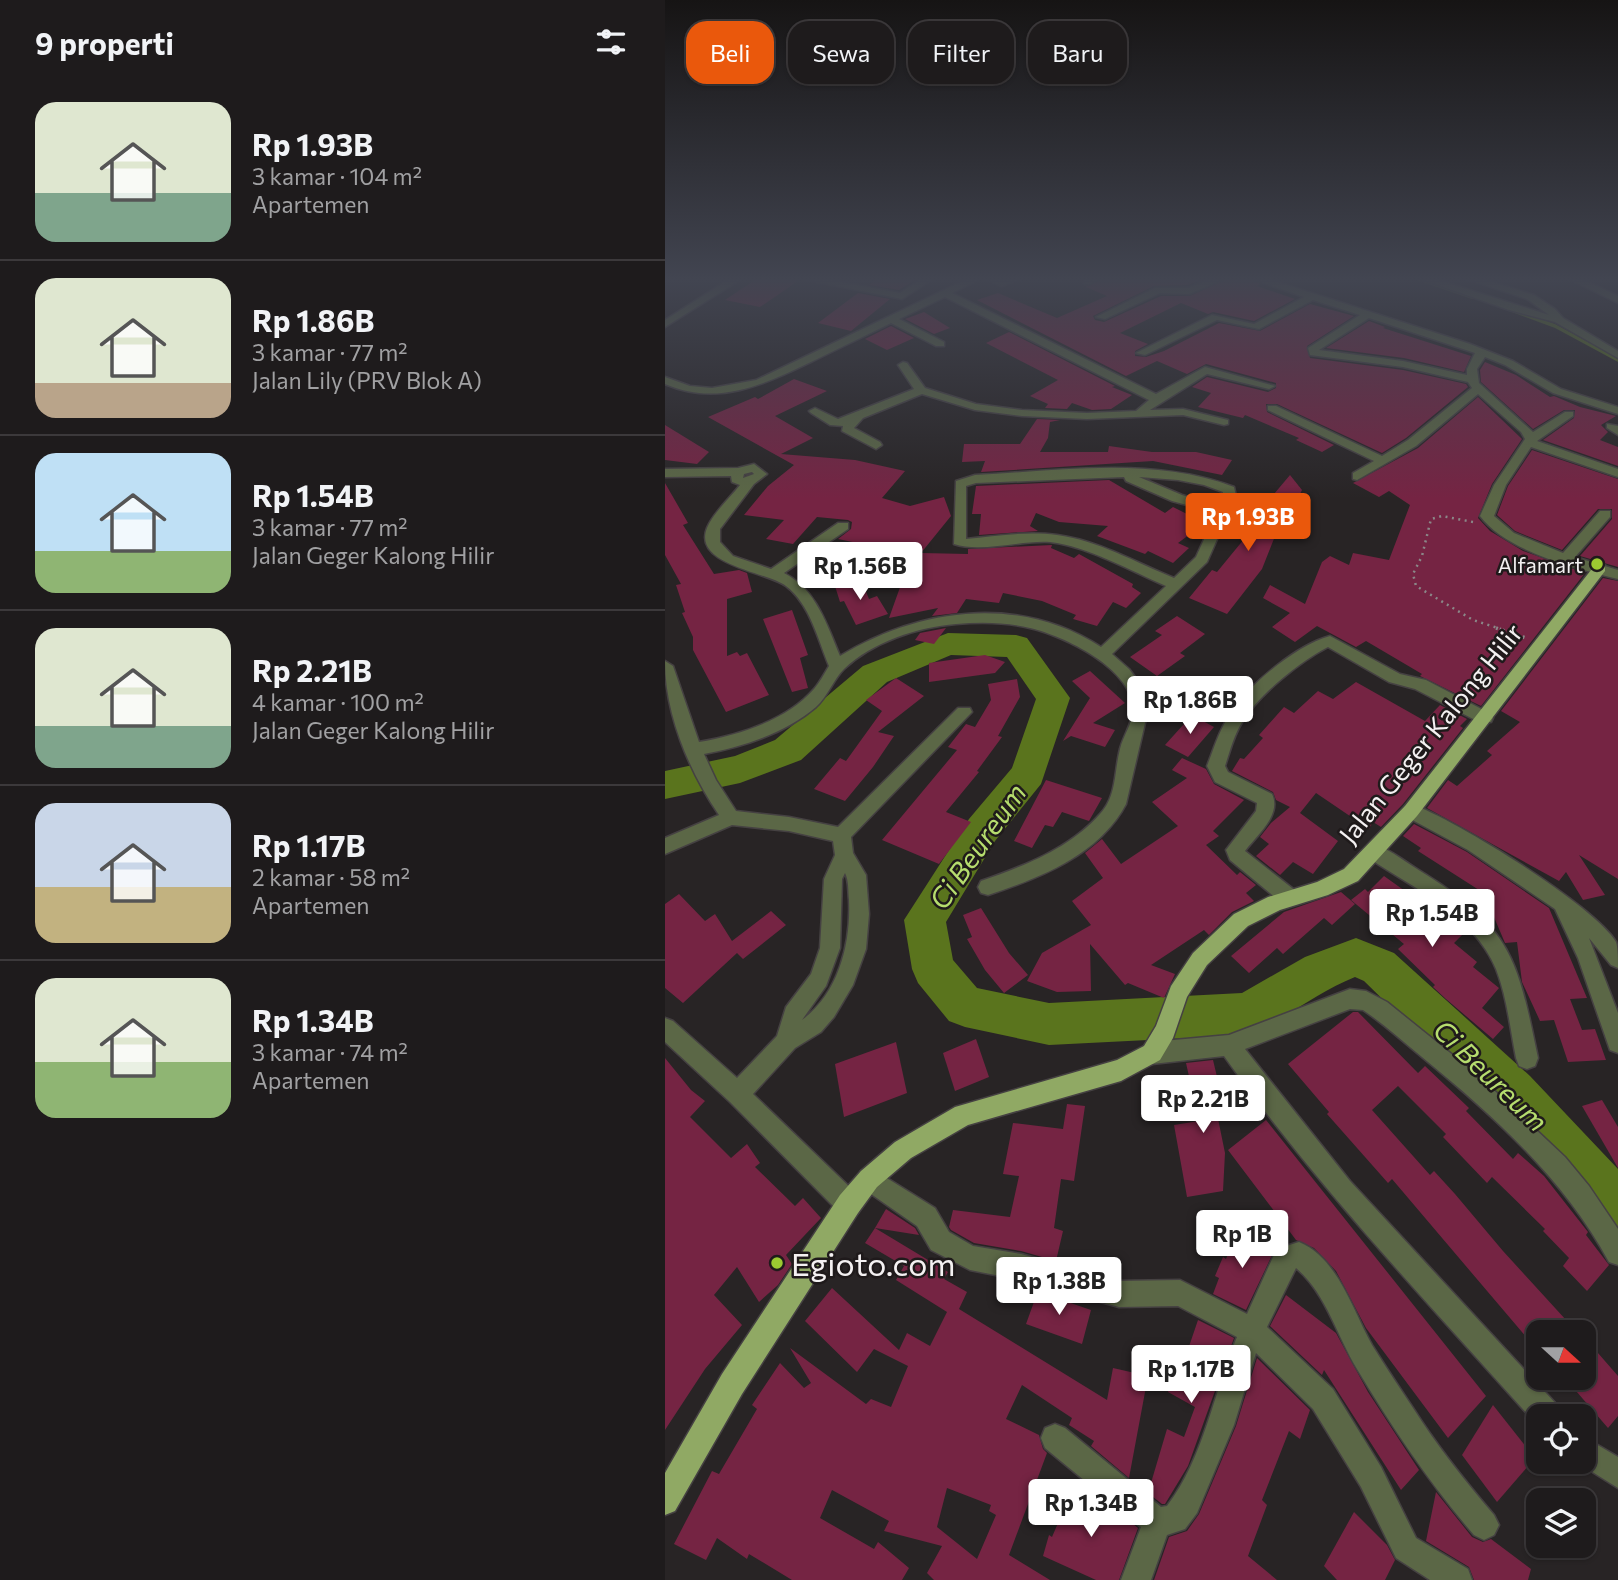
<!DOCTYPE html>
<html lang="id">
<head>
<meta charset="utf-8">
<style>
  body { margin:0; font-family:Commissioner,sans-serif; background:#2b2829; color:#f1f3f6; height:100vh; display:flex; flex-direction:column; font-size:26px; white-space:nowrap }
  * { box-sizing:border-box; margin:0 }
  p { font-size:23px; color:#a1a1a3 }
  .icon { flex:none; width:38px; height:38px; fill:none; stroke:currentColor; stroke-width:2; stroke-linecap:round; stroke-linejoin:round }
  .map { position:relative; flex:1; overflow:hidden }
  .panel { display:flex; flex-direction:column; background:#1e1b1c; width:665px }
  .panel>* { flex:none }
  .guide { position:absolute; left:21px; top:21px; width:665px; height:63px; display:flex; gap:14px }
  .needle { width:46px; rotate:111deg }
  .buttons { position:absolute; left:861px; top:1320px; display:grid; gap:14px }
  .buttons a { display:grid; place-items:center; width:70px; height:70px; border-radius:14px; background:#1e1b1c; box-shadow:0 2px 5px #0004,0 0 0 2px #3c393b; font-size:35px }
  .price { position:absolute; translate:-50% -60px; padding:0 16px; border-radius:7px; background:#fff; color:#222; font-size:23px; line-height:46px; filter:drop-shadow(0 2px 4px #0008) }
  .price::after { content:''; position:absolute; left:50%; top:42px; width:21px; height:16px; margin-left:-10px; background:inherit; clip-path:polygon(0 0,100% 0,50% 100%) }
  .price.on { background:#ea580c; color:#fff }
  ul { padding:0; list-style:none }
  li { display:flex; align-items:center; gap:21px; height:175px; padding:0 35px }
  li+li { border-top:2px solid #3c393b }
  li span { display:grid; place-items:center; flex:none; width:196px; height:140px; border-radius:21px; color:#555 }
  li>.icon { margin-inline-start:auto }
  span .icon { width:84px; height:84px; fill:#fffc; stroke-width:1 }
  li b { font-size:30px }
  h2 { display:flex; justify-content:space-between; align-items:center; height:84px; padding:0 35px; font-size:30px }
  .tag { padding:0 24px; border-radius:21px; background:#1e1b1c; box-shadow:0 2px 5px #0004,0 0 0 2px #3c393b; font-size:24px; line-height:63px }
  .tag.on { background:#ea580c; color:#fff }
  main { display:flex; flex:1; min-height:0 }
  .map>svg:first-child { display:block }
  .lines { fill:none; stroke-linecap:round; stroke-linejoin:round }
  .stream { stroke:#5a741d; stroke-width:3.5 }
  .river { fill:#5a741d; fill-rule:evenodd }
  .building { fill:#752443; fill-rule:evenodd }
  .minor-casing { stroke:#454142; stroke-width:3 }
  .major-casing { stroke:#454142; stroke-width:3 }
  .path-far1 { stroke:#8b8788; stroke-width:2.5; stroke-dasharray:2 4.5; stroke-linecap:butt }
  .path { stroke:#8b8788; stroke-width:3.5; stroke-dasharray:2 5; stroke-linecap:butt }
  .minor { fill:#5b6746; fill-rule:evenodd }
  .major { fill:#90a964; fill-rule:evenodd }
  .poi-dot { fill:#9cca31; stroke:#1f1a1b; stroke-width:2.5 }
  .labels { text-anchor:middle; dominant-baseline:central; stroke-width:5; stroke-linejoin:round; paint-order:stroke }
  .far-poi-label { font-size:21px; fill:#f4f1f2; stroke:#1f1a1b; text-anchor:end }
  .street-label { font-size:26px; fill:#f4f1f2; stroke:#1f1a1b }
  .water-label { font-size:28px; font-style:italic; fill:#b6dd6e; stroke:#1f1a1b }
  .near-poi-label { font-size:32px; fill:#f4f1f2; stroke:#1f1a1b; text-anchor:start }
</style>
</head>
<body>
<main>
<section class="panel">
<h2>9 properti<svg class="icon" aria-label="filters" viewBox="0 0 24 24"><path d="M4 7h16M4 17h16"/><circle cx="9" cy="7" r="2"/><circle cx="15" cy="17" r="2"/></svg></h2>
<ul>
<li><span style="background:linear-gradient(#dfe7d0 65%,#7fa58c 0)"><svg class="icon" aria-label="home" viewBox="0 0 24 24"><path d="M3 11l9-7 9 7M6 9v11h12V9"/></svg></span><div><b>Rp 1.93B</b><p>3 kamar · 104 m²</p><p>Apartemen</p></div></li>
<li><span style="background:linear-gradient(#dfe7d0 75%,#b9a48a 0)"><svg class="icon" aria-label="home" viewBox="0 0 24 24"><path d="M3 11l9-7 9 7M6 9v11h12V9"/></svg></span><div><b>Rp 1.86B</b><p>3 kamar · 77 m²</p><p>Jalan Lily (PRV Blok A)</p></div></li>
<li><span style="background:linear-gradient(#bfe0f5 70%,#8fb573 0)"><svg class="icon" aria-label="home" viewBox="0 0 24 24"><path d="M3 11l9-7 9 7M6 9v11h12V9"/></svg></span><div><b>Rp 1.54B</b><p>3 kamar · 77 m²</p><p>Jalan Geger Kalong Hilir</p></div></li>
<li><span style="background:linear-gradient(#dfe7d0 70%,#7fa58c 0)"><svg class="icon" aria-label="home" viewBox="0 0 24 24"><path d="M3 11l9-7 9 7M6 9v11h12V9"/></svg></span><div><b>Rp 2.21B</b><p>4 kamar · 100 m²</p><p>Jalan Geger Kalong Hilir</p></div></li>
<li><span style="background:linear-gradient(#c9d6e8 60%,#c2b280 0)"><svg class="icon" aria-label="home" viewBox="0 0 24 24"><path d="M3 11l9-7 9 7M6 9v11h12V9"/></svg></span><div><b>Rp 1.17B</b><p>2 kamar · 58 m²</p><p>Apartemen</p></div></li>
<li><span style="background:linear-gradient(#dfe7d0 60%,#8fb573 0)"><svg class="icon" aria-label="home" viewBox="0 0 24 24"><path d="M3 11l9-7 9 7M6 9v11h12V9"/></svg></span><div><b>Rp 1.34B</b><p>3 kamar · 74 m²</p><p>Apartemen</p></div></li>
</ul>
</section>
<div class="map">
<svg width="953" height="1580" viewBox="0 0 953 1580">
  <rect width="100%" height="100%" fill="#282425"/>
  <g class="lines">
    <g class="stream">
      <polyline points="751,278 807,297"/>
      <polyline points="844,309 890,326 953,360"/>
    </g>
    <path class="river" d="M283,633L351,635L362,638L405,698L376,784L330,841L281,922L288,960L312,988L384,1003L577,993L640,957L691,938L729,953L865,1076L953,1169V1230L935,1223L831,1110L699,981L690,977C652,992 620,1020 582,1035L384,1045L300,1027L284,1021L253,983L247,969L239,920L304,819L347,768L371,699L342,657L286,655L222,682L136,760L75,783L0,799V771L70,756L110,740L198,666Z"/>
  </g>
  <g class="building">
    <polygon points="93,278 130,278 133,281 95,307 60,300"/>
    <polygon points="213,278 253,278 234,290 204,285"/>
    <polygon points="438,278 541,278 522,285 489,286 428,316 430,320 439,322 496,296 525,296 564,278 583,278 595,284 592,286 630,299 589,321 548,312 543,314 516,303 455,333 483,344 470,351 470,356 481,357 499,351 554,323 595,331 645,304 689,316 642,346 645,358 738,370 801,384 803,387 741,438 717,453 612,404 601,404 602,412 669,445 657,452 631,440 634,438 580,415 578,418 533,407 546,393 527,387 542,377 603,392 611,388 611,383 541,364 522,374 492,361 461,376 312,300 333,293 392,318 442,296 421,287"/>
    <polygon points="193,293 225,299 186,331 153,323"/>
    <polygon points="259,312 285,328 269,334 240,319"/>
    <polygon points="704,321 720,327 718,328 806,356 799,372 739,358 661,348"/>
    <polygon points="226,326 249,338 222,350 200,339"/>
    <polygon points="344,332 450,386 447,387 467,395 446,409 427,410 407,403 402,409 380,408 383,404 365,396 393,380 321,343"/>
    <polygon points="820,362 851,375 885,397 889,396 915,407 951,416 936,425 943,432 935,440 953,447 953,466 878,440 909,418 910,410 899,410 868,429 816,382 815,370"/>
    <polygon points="129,379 162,391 110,416 148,438 116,454 190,460 240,471 217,498 245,506 279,497 286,516 256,553 303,554 303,549 387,545 386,548 409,558 414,554 468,584 467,587 476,593 461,608 448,602 432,626 408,619 411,615 377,601 338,593 334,603 301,599 292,613 267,616 273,608 224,618 243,565 251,555 173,539 186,529 187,522 183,520 152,517 128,544 101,539 119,520 79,515 103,486 129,465 43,417 90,397 93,399"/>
    <polygon points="813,397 857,439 827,484 813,518 825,531 858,551 920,573 816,706 755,676 757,674 701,641 691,647 652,626 630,642 607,627 625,613 598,598 605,585 640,604 657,562 665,556 684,565 688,553 724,560 745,505 724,491 714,497 688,483 753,448"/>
    <polygon points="372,419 395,420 385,422 383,438 375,452 443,452 444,446 487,452 531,452 567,460 557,475 488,461 316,472 320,461 297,462 299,444 355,444"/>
    <polygon points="0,425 44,452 32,464 0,460"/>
    <polygon points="867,450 953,479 953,567 915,556 947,519 947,509 933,509 897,550 850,531 832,515 843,486"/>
    <polygon points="625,475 637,490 628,508 622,506 597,569 562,614 524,598 547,570 552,572 584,533 578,531"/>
    <polygon points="444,480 500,513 508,507 540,523 513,543 524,548 508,563 483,551 480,554 432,536 443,526 394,522 371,513 365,526 373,531 314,535 316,514 307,514 311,486"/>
    <polygon points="0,483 23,523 18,525 49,574 74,570 82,573 87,592 62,599 62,656 72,652 75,656 82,653 104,695 61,712 28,650 28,637 17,613 20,612 11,585 16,584 0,555"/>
    <polygon points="174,562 182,579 159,586 151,569"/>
    <polygon points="938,578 953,581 953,879 914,855 940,895 918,900 901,872 894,881 762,808 783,780 792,786 827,755 822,751 855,722 836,711"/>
    <polygon points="196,579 204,599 212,596 223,614 191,625 179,601 175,602 170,586"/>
    <polygon points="127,610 143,655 135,658 143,688 127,692 98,619"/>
    <polygon points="512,616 540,634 515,653 520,656 492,676 465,657 497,635 490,631"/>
    <polygon points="281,628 269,644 250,640 255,633"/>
    <polygon points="320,655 340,662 330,673 264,682 264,663"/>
    <polygon points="425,671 460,703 428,723 450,730 440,747 406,736 398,741 425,698 407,681"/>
    <polygon points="231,678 259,696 213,732 229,736 208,767 180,801 149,789 175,758 181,761 217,711 201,700"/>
    <polygon points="352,679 355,697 333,736 337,737 312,771 314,772 281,812 306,822 274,864 217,840 292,750 283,747 301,724 310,727 326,700 323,684"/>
    <polygon points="691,682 760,721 775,705 802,719 795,726 798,728 738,804 716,827 708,822 704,829 651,793 635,813 673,841 648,874 628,862 615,875 591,856 604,844 595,837 606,823 625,807 611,800 608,792 567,771 575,758 579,759 598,738 594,735 619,707 629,713 653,691 668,699"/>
    <polygon points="527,715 549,727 523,757 500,745"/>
    <polygon points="517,758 541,769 549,784 579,800 548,831 554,836 541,845 572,875 575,872 591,885 581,893 589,901 567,912 544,935 539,930 486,965 510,974 499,998 463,983 460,985 425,944 426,991 392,992 362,981 377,953 426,925 407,901 438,878 420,853 437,839 456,864 513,826 487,802 522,778 507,770"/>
    <polygon points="381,780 437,798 424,821 397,812 388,827 380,825 367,848 349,841"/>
    <polygon points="749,824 802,852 884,908 922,998 905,999 917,1030 930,1029 941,1060 903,1062 889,1020 875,1021 857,982 852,942 840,943 820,896 814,890 753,851 756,848 738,836"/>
    <polygon points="719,876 747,896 751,891 770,903 767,907 800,932 789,943 812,962 808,967 834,988 817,1008 839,1027 828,1039 781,999 768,987 770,985 733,949 739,944 686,900 700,889 703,892"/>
    <polygon points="676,892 690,904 667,925 659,918 618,954 612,948 584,973 566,956 619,912"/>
    <polygon points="14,894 40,921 50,914 67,941 106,911 121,925 78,959 72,953 18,1003 0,988 0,904"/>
    <polygon points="316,908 344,953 363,975 339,993 320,970 302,939 307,937 298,915"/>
    <polygon points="688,1012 693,1012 753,1073 760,1066 804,1108 801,1111 848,1159 853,1153 879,1176 923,1232 921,1235 944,1265 922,1291 898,1266 904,1258 878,1231 880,1229 827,1177 822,1183 778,1137 781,1134 733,1086 707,1110 765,1175 769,1171 790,1194 838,1251 912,1332 873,1332 873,1351 727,1179 723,1183 662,1114 664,1112 623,1064"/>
    <polygon points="311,1039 324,1077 290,1091 278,1053"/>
    <polygon points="231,1042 242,1093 179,1117 170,1064"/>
    <polygon points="0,1058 26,1090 40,1101 25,1117 66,1158 82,1144 95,1163 90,1167 130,1206 138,1198 156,1218 121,1255 127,1264 113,1285 94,1302 72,1267 49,1295 77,1325 40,1369 0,1430"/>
    <polygon points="548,1060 558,1102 550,1104 560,1153 558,1191 522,1197 509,1125 534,1121 521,1063"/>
    <polygon points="937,1100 953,1127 953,1168 917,1106"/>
    <polygon points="402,1104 420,1106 409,1181 396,1179 389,1228 398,1231 391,1261 356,1251 309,1243 286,1230 284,1227 288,1210 345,1217 354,1176 338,1174 348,1123 398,1129"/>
    <polygon points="601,1120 821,1396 783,1438 701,1328 671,1271 649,1248 631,1240 563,1150"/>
    <polygon points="221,1209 250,1228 254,1235 210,1228"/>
    <path d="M210,1228L283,1272L279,1279L302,1292L294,1309L442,1400L448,1368L483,1376L464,1478L426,1446L429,1441L404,1425L407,1418L357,1385L341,1419L374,1435L378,1449L382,1453L344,1555L385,1580H269L262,1573L277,1546L219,1531L224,1521L167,1490L155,1518L209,1549L213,1542L244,1568L237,1580H127L84,1554L82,1559L52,1538L41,1560L9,1544L47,1471L54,1474L92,1409L87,1405L115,1363L139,1388L146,1383L125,1348L201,1404L206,1399L226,1407L243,1366L209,1349L192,1372L140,1321L167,1288L234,1350L242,1333L265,1346L282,1312L231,1280L239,1266L200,1243ZM282,1488L326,1505L324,1511L331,1515L312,1559L272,1527Z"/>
    <polygon points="573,1229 610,1249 581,1310 548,1294 554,1278 550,1276 558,1257 561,1259"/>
    <polygon points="374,1288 393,1293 391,1298 426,1310 417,1344 361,1324"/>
    <polygon points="621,1295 671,1333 703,1392 754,1470 736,1490 659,1370 657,1375 605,1326"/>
    <polygon points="533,1320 569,1338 523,1466 500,1504 497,1504 483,1493 502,1429 519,1437 530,1407 503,1392 512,1368 516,1370"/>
    <polygon points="919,1337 953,1376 953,1416 943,1428 899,1377 919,1377"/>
    <polygon points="592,1358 645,1410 635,1439 624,1431 597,1500 602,1505 583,1556 612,1580 489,1580 504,1537 522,1531 534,1514 571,1426"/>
    <polygon points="828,1405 870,1458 832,1502 797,1455"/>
    <polygon points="409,1486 443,1511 445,1505 473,1528 454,1580 431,1580 378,1556 384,1535 387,1537"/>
    <polygon points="771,1492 807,1537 818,1542 826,1539 866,1569 863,1580 809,1580 804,1567 761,1541"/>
    <polygon points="689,1512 722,1545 730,1560 720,1580 672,1580 659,1566"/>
  </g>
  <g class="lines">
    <g class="minor-casing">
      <g id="minor">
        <polygon points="66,278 78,278 0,327 0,320"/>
        <polygon points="133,278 154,278 235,293 258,278 269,278 237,299"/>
        <path d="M304,278H317L287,293L491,394L540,367L610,386L604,389L542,374L485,410L518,409L563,420V424L559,425L518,415L422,419L357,416L310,410L257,394L198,418L189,428L215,442L217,445L211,449L177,431L178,426L165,425L146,413L144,411L150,408L173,419L249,389L233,365L238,362L242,363L260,388L311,404L357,410L422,413L471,411L484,400L280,297L234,319L279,342V346H271L226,323C200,336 174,348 148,361C100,384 53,407 0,384V377L25,386L47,388L91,380Z"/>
        <polygon points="318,278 358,278 337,286"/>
        <polygon points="423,278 436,278 425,284 419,284 419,280"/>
        <polygon points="548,278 562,278 524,294 495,293 440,319 431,317 490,288 523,288"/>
        <path d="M585,278H600L805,344L848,361L896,389L953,407V414L888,393L840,365L820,357L812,369L814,383L868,432L900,412H908V416L872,441L953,469V477L866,447L841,485L829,516L849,533L898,553L935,511H945V517L910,557L953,570V579C911,568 842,552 815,516L829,485L860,439L856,432L813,394L751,446L692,480L688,479V473L709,461L603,410V406H611L717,456L743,440L807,388L803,382L738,367L645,355L643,348L695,315L648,300L594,329L552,320L480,355L471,353L547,315L589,324L639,297ZM704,318L810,353L802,369V375L738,361L654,350Z"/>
        <polygon points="753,278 767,278 884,315 862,299 799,278 814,278 869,295 890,309 898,318 953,351 953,358 890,322 844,310"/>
        <polygon points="902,278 915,278 953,296 953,303"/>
        <polygon points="942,424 953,426 953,435 942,428"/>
        <path d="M89,464L102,474L89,484L55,529V542L68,556L106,569L173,523H183V529L119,573C151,589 162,625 175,656C254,608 354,594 436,647L501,586C466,571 422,546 385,542C356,540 316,553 289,544L291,481L310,475C394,471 488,456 569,487L571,496L542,562L447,654L464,669L476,685L484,706L461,804C434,855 375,878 323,895L316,893L313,887L316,881C359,866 404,849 435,814C452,796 449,772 455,749C458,736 468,723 468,709C467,668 399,636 365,628C341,622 315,622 291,624C253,627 207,642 179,669C168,680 163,696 151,707C121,733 77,747 39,754L51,780L71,811L124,817L173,827L293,708H305L307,712L186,837L188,853L201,875L204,914L201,949L188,985L169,1017L156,1032L130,1048L88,1094L193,1195L196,1204L193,1213L184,1216L175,1213L65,1102L0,1042V1018L8,1021L72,1078L112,1036L121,1007L146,974L155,948L159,879L170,855L168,841L124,831L67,825L0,854V838L54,815C24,771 0,714 0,661L8,666L34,742C74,735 122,720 149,689C155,682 159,674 164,666C153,640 145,604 121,586C103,572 27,565 42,528C48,513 65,498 75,485L67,482L66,476L0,477V469L73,468ZM87,472L89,474L78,478L79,474ZM459,477L461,481L507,501L551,513L531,557L509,578C472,563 432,540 392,535C362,531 331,536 301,539V486L311,483ZM474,477L513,480L539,485L558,492L554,506L517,495ZM180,873C184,881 183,891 184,900C186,943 174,993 137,1020L161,986L175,948L177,879Z"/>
        <path d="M665,636L735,674L761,680L826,714L828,718L826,722H814L750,689L724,682L663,647C636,661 594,694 578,721C569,734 565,751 560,766L563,772L607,794C617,815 592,835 580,851L632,892L635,898L632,904L625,906L618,904L565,860L561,850L591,811L592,803L550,782L542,766C549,748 555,728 567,711C586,683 632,645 665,636Z"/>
        <path d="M746,804C788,818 930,906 951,942C953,948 953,960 953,968L946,965L924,938L953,1013V1053L945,1050L913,958L890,909L803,850L740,816L737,811L740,806Z"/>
        <path d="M709,844C727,850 744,865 760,874C848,929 853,962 873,1058L870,1066L862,1069L854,1066L851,1058C845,1028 842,997 831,969C809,915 748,888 702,857L700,852L702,847Z"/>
        <path d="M685,989L701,991L722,1002L815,1077L900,1157L924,1186L953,1229V1265L944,1262C899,1179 829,1116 757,1057C737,1041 719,1024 698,1010L685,1009L580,1049L685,1181L893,1406L897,1416H873V1426C765,1305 653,1188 559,1056L487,1064L479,1060L476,1053L479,1046L487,1042L564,1035Z"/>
        <path d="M204,1167L270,1208L284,1232L308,1246L356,1254L454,1281L515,1280L582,1314L608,1257L615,1248L634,1242C673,1258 688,1311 707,1345C720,1366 734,1387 748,1408C772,1446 800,1481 829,1515L834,1525L829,1535L819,1540L809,1535C764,1483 727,1427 692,1369C672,1336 661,1293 631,1268L602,1327L668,1389L716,1467L751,1538L803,1569L807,1580H765L731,1558L696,1487L648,1409L591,1353L569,1425L532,1513L520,1529L502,1535L486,1580H456L476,1527L380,1448L376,1438L380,1428L390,1424L400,1428L496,1507L502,1506C539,1458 549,1391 572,1337L513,1306L454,1307L356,1280L305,1270L266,1250L252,1226L196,1187L192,1179L196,1171Z"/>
        <polygon points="919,1437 953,1457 953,1488 910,1461 919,1461"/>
      </g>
    </g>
    <g class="major-casing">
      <polygon id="major" points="935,564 940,565 940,571 752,816 693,881 663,895 615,910 583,926 542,965 522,997 508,1038 495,1060 456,1081 303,1125 246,1158 212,1187 193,1213 77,1394 10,1511 0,1515 0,1473 57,1374 175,1195 196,1171 230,1142 290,1107 452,1060 479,1046 491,1026 506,986 528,953 569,914 603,897 652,882 679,869 740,806 930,565"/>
    </g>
    <polyline class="path-far1" points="808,522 777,516 766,519 757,556 748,574 751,586 808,620 836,629"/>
    <polyline class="path" points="831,628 861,638"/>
    <use href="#minor" class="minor"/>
    <use href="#major" class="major"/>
  </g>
  <linearGradient id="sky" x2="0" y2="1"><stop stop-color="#161414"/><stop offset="0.56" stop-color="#424551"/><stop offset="1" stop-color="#424551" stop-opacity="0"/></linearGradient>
  <rect width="953" height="499" fill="url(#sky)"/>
  <g class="poi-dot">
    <circle cx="932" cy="564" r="7"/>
    <circle cx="112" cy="1263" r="7"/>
  </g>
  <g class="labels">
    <g class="far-poi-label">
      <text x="918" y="564">Alfamart</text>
    </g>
    <g class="street-label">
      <text transform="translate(765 733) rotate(-51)">Jalan Geger Kalong Hilir</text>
    </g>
    <g class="water-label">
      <text transform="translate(312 846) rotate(-55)">Ci Beureum</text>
      <text transform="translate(826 1075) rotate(44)">Ci Beureum</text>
    </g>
    <g class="near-poi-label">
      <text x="126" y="1263">Egioto.com</text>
    </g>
  </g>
</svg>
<div class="buttons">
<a><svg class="needle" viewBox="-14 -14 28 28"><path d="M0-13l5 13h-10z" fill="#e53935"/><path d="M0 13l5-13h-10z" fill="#a1a1a3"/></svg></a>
<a><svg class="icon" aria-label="locate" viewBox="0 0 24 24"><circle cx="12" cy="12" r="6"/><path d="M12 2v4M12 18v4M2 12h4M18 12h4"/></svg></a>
<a><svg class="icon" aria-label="layers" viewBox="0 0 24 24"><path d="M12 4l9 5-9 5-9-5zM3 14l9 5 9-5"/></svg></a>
</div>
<b class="price on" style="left:583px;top:553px">Rp 1.93B</b>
<b class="price" style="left:195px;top:602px">Rp 1.56B</b>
<b class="price" style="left:525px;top:736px">Rp 1.86B</b>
<b class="price" style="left:767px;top:949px">Rp 1.54B</b>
<b class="price" style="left:538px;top:1135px">Rp 2.21B</b>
<b class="price" style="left:577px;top:1270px">Rp 1B</b>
<b class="price" style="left:394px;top:1317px">Rp 1.38B</b>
<b class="price" style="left:526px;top:1405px">Rp 1.17B</b>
<b class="price" style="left:426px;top:1539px">Rp 1.34B</b>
<div class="guide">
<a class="tag on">Beli</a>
<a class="tag">Sewa</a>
<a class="tag">Filter</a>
<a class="tag">Baru</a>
</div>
</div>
</main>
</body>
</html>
